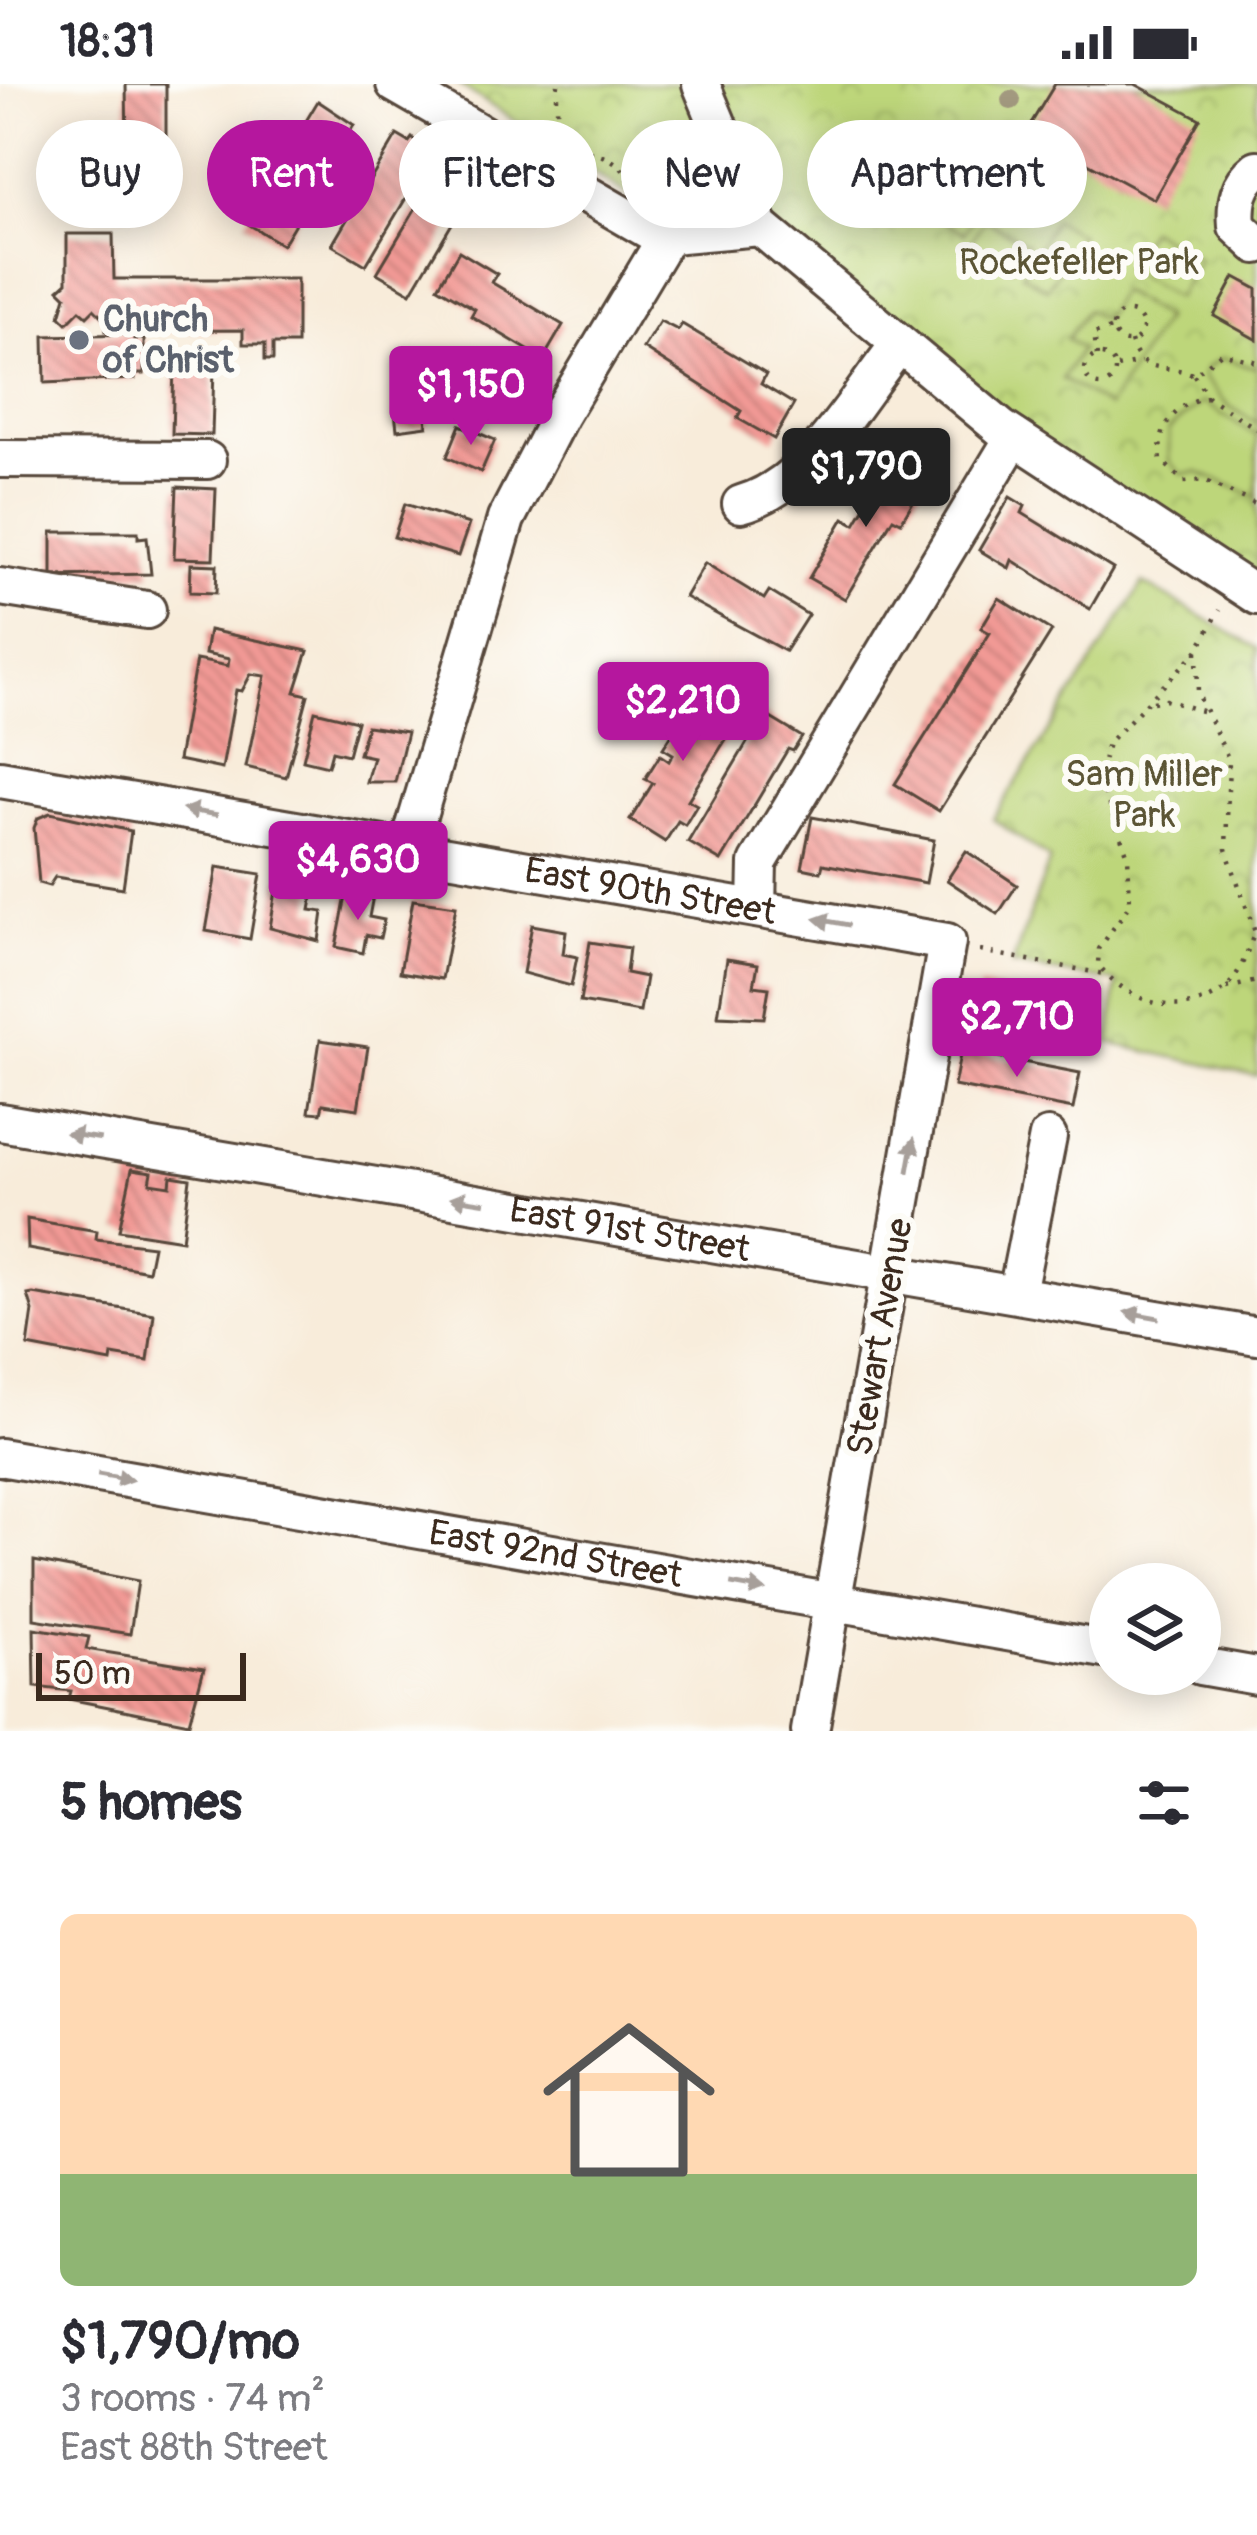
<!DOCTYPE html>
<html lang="en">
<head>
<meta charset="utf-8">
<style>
  body { margin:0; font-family:Pangolin,sans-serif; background:#f7f7f7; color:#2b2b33; height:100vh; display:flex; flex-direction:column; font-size:45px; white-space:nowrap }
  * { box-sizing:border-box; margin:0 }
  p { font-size:39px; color:#7c7c81 }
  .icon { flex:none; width:66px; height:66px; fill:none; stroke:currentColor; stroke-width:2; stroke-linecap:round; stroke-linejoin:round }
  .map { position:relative; height:1647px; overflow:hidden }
  .drawer { display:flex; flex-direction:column; background:#fff; flex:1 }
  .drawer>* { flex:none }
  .hud { position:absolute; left:36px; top:36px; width:1185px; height:108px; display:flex; gap:24px }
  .fabs { position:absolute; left:1089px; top:1479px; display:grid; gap:24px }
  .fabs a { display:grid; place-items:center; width:132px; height:132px; border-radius:50%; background:#fff; box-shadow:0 6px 30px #0003; font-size:60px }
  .scale { position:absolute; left:36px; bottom:30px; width:210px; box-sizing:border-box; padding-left:12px; border:6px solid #3b2a1e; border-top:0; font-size:33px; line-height:42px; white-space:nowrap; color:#3b2a1e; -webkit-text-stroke:9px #fdfcf7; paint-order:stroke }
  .price { position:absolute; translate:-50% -102px; padding:0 27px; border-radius:12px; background:#b5179e; color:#fff; font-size:39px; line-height:78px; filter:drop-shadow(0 3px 6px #0008) }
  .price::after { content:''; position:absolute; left:50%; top:72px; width:36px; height:27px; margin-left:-18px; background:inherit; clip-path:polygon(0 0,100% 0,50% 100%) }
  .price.on { background:#222; color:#fff }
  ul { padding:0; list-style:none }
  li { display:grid; align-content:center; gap:24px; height:636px; padding:0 60px }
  li span { display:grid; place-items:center; height:372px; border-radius:18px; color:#555 }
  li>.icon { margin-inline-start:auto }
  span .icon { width:216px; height:216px; fill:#fffc; stroke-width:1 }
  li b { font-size:51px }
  h2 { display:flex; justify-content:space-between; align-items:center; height:144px; padding:0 60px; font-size:51px }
  .chip { padding:0 42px; border-radius:54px; background:#fff; box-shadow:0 6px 30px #0003; font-size:42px; line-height:108px }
  .chip.on { background:#b5179e; color:#fff }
  .status { display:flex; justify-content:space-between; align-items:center; height:84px; padding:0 60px; background:#fff; direction:ltr }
  .status svg { height:33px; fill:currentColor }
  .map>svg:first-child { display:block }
  .park { fill:url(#park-crowns); stroke:#7c804c; stroke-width:3 }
  .garden { fill:#bdd67a; stroke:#7c804c; stroke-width:3 }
  .building { fill:url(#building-back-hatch) }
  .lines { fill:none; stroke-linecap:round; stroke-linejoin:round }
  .minor-casing { stroke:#57473a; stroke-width:42 }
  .path { stroke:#57473a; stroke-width:4.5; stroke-dasharray:3 9; stroke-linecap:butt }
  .minor { stroke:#fff; stroke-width:36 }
  .tree { fill:#a2997f }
  .oneway { fill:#a79f9a }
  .worship-dot { fill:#6b7280; stroke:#fdfcf7; stroke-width:4.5 }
  .labels { text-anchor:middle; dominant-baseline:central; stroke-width:12; stroke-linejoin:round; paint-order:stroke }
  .park-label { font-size:36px; fill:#5c5535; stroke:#fdfcf7 }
  .worship-label { font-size:36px; font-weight:bold; fill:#5b616d; stroke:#fdfcf7; text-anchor:start }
  .street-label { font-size:36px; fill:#3b2a1e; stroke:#fdfcf7 }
</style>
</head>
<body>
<div class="status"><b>18:31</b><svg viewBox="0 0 49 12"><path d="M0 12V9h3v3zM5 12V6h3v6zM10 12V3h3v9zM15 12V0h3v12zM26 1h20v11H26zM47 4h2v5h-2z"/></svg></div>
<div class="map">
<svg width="1257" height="1647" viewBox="0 0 1257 1647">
  <defs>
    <pattern id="park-crowns" width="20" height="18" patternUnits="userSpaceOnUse" patternTransform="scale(3)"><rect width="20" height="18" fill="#bdd67a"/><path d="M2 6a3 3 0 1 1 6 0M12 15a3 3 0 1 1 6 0" fill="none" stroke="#a3b869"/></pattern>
    <pattern id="building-back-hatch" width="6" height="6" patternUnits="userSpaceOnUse" patternTransform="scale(3)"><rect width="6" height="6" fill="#f29a95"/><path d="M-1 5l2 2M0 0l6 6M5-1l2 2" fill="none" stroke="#c57e79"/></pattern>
  </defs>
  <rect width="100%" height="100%" fill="#fdfcf7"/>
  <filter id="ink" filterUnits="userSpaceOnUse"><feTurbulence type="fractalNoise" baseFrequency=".00833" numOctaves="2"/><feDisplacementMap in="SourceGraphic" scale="24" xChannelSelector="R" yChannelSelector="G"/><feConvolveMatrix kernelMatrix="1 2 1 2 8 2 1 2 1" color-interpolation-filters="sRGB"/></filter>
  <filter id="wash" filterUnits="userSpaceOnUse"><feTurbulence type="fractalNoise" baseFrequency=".004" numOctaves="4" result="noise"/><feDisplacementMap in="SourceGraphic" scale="48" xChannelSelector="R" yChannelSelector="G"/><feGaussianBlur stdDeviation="2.7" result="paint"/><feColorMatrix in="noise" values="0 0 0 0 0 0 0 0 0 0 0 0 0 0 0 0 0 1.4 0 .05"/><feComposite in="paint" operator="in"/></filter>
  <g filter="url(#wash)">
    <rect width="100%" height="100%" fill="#f8ecda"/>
    <g class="park">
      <polygon points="458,0 1257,0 1257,500 1001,344 760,143 631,113"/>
      <polygon points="1143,499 1257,564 1257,992 1109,959 1117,898 1012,881 1050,775 993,735"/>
    </g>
    <g class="garden">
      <polygon points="965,78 996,96 964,149 933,131"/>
      <polygon points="985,135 1027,160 1012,183 971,157"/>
      <polygon points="1054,136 1080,151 1047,205 1022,190"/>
      <polygon points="1149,145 1199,175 1176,214 1125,184"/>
      <polygon points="1120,207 1164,234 1108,323 1062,295 1081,265 1067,255 1086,226 1102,235"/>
      <polygon points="1222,274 1257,284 1257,339 1229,322 1203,293 1205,285"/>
      <polygon points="1203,318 1257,352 1257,413 1198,388 1182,390 1169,377 1169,345"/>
    </g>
    <g id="blocks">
      <g class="building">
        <polygon points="126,0 166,0 166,58 127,60"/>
        <polygon points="1055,0 1135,0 1200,35 1154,115 1027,46"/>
        <polygon points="318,17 354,41 282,161 245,138"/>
        <polygon points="397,51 409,58 412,54 431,72 366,181 332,161"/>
        <polygon points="442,80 467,89 476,99 411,209 377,189"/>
        <polygon points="67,150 113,150 114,195 297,195 297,260 273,260 273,276 265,276 265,260 243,260 243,246 106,247 106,237 94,225 87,232 80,226 67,239 60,232 66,212 59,205 67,198"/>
        <polygon points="459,167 497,190 491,198 563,241 543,275 471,232 475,225 438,203"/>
        <polygon points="1235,193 1257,205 1257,256 1214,232"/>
        <polygon points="660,237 678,246 682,240 766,290 761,300 794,320 774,355 737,334 741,327 643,264"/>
        <polygon points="135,250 134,255 144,255 144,290 135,290 135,295 45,299 44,252"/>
        <polygon points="174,282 214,283 212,351 172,350"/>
        <polygon points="425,324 427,342 397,346 395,328"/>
        <polygon points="460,341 495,356 481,388 447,373"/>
        <polygon points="893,376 926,396 901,438 893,434 845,515 809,494 844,434 855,440"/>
        <polygon points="177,403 216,405 213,475 174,474"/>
        <polygon points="1010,413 1025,422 1022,429 1113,485 1090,525 1012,476 1009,484 979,466"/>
        <polygon points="405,420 469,440 458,472 394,453"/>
        <polygon points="52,448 138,448 138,454 147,453 151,490 52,492"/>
        <polygon points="705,479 764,515 769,507 808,531 785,567 685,513"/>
        <polygon points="191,480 217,481 216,509 190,508"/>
        <polygon points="999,514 1052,547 939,727 895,700 990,549 981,544"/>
        <polygon points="209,546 308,567 295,608 308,611 286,693 246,683 265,592 251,590 242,607 236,606 222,685 178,676 196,576 228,582 229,575 205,570"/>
        <polygon points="688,605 738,636 688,716 697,721 685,741 678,737 665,758 630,736 653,699 645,695 660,671 669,677 673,670 663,664 672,650 663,644"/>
        <polygon points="315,627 357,637 348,671 332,667 328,682 303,676"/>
        <polygon points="764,630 802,653 793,667 788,665 721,777 688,758"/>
        <polygon points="367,642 407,648 395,698 366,698 373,673 359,670"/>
        <polygon points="50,729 131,747 123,804 55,793 49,802 39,799 34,744 38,734"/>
        <polygon points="812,733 934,756 926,799 823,780 821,788 802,784"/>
        <polygon points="966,767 1017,801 998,830 947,796"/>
        <polygon points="217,783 261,790 250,855 206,847"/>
        <polygon points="278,794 315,800 310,826 323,828 319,857 270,844"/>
        <polygon points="347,807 373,812 369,833 384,836 380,854 366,851 363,869 336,863"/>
        <polygon points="413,816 456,822 442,895 400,888"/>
        <polygon points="532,841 566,847 563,870 577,873 571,902 523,889"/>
        <polygon points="590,858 629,864 626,889 646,893 640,928 580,918"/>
        <polygon points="727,875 758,880 754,902 769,904 764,934 718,932"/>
        <polygon points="980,903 1095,923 1087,968 972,947"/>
        <polygon points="320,956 368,963 358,1025 323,1020 321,1029 309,1028"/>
        <polygon points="961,966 1080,989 1073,1025 954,1002"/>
        <polygon points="132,1085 152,1088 150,1099 170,1102 171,1092 190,1095 182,1156 119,1146"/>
        <polygon points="27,1135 97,1147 96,1155 153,1162 148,1187 28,1165"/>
        <polygon points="33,1210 154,1230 148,1277 112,1271 111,1278 28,1262 33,1227 28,1211"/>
        <polygon points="34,1477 138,1497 130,1550 34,1535"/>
        <polygon points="34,1544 89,1553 86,1565 204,1584 189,1639 69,1615 71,1607 35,1603"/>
      </g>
    </g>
  </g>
  <g filter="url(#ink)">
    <use href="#blocks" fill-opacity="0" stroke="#57473a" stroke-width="3"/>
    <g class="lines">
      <g class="minor-casing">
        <g id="minor">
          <polyline points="395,0 659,152 760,143 1001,344 1257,512"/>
          <polyline points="701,0 760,143"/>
          <path d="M1257,85C1238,100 1235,119 1237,142L1257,161"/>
          <polyline points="0,375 207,376"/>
          <path d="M741,420C810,401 854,316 898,262"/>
          <polyline points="0,503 147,526"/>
          <path id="s1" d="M0,695L947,858L810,1647"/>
          <polyline points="409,762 506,435 560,331 666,154"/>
          <polyline points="757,824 758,779 1014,353"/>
          <path id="s2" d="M0,1038L1257,1252"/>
          <polyline points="1017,1209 1048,1053"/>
          <path id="s3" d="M0,1373L1110,1566"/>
          <polyline points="1200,1582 1257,1592"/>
        </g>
      </g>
      <g class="path">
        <path d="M558,0C548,93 609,50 628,95"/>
        <polyline points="648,109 676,99 693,68"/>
        <circle cx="1128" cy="243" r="15"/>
        <path d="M1131,257C1141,293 1166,278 1194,291L1221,269L1257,278"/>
        <circle cx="1100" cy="286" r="15"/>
        <polyline points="1097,272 1094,250 1113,244"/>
        <polyline points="1117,283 1141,278"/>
        <polyline points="1194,291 1208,313 1257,345"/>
        <path d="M1208,313C1176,318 1156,345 1161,376L1184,398L1204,396L1257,421"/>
        <path d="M1197,567L1198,610L1229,676L1226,765L1255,848C1247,867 1240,893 1223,906C1182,937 1126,918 1098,880L1099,865L1130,820L1128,772L1104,708L1102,681L1108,659L1197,567L1220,526"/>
        <polyline points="1153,618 1166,616 1205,628"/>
        <polyline points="980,867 1104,890"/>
        <polyline points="1227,904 1257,897"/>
      </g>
      <use href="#minor" class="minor"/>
    </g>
    <g class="tree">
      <circle cx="1011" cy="16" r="10"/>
      <circle cx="1014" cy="99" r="10"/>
    </g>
    <defs><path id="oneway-solid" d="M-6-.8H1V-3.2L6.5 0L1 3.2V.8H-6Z" transform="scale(3)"/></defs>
    <g class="oneway">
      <use href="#oneway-solid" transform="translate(200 728) rotate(-171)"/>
      <use href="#oneway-solid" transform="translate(832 838) rotate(-170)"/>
      <use href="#oneway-solid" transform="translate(83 1052) rotate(-171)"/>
      <use href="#oneway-solid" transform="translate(911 1071) rotate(-80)"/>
      <use href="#oneway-solid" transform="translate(468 1116) rotate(-171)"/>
      <use href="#oneway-solid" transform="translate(1142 1231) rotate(-170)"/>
      <use href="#oneway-solid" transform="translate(115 1393) rotate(10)"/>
      <use href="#oneway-solid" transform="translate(748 1503) rotate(10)"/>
    </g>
  </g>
  <circle class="worship-dot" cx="79" cy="256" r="12"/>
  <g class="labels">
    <g class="park-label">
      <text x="1079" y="178">Rockefeller Park</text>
      <text x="1144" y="690">Sam Miller<tspan x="1144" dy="41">Park</tspan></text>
    </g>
    <g class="worship-label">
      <text x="103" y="235">Church<tspan x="103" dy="41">of Christ</tspan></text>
    </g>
    <g class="street-label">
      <text stroke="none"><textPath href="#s1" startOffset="660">East 90th Street</textPath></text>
      <text stroke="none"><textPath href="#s2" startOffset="639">East 91st Street</textPath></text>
      <text transform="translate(880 1253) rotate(-80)">Stewart Avenue</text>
      <text stroke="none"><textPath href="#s3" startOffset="564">East 92nd Street</textPath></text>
    </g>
  </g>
</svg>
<div class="fabs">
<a><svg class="icon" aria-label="layers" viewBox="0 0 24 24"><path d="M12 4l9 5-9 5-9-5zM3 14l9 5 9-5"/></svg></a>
</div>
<div class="scale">50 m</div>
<b class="price" style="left:471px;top:364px">$1,150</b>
<b class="price on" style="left:866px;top:446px">$1,790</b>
<b class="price" style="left:683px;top:680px">$2,210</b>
<b class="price" style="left:358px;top:839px">$4,630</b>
<b class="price" style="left:1017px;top:996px">$2,710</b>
<div class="hud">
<a class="chip">Buy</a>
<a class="chip on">Rent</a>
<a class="chip">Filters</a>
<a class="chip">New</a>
<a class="chip">Apartment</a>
</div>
</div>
<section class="drawer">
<h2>5 homes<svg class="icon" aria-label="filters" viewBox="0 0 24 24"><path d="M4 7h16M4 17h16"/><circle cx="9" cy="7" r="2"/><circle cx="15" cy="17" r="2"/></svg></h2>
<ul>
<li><span style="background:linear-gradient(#ffd9b3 70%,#8fb573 0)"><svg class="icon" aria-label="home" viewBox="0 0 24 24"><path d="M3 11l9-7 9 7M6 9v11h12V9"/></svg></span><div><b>$1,790/mo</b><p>3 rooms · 74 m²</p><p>East 88th Street</p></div></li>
</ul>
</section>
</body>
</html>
